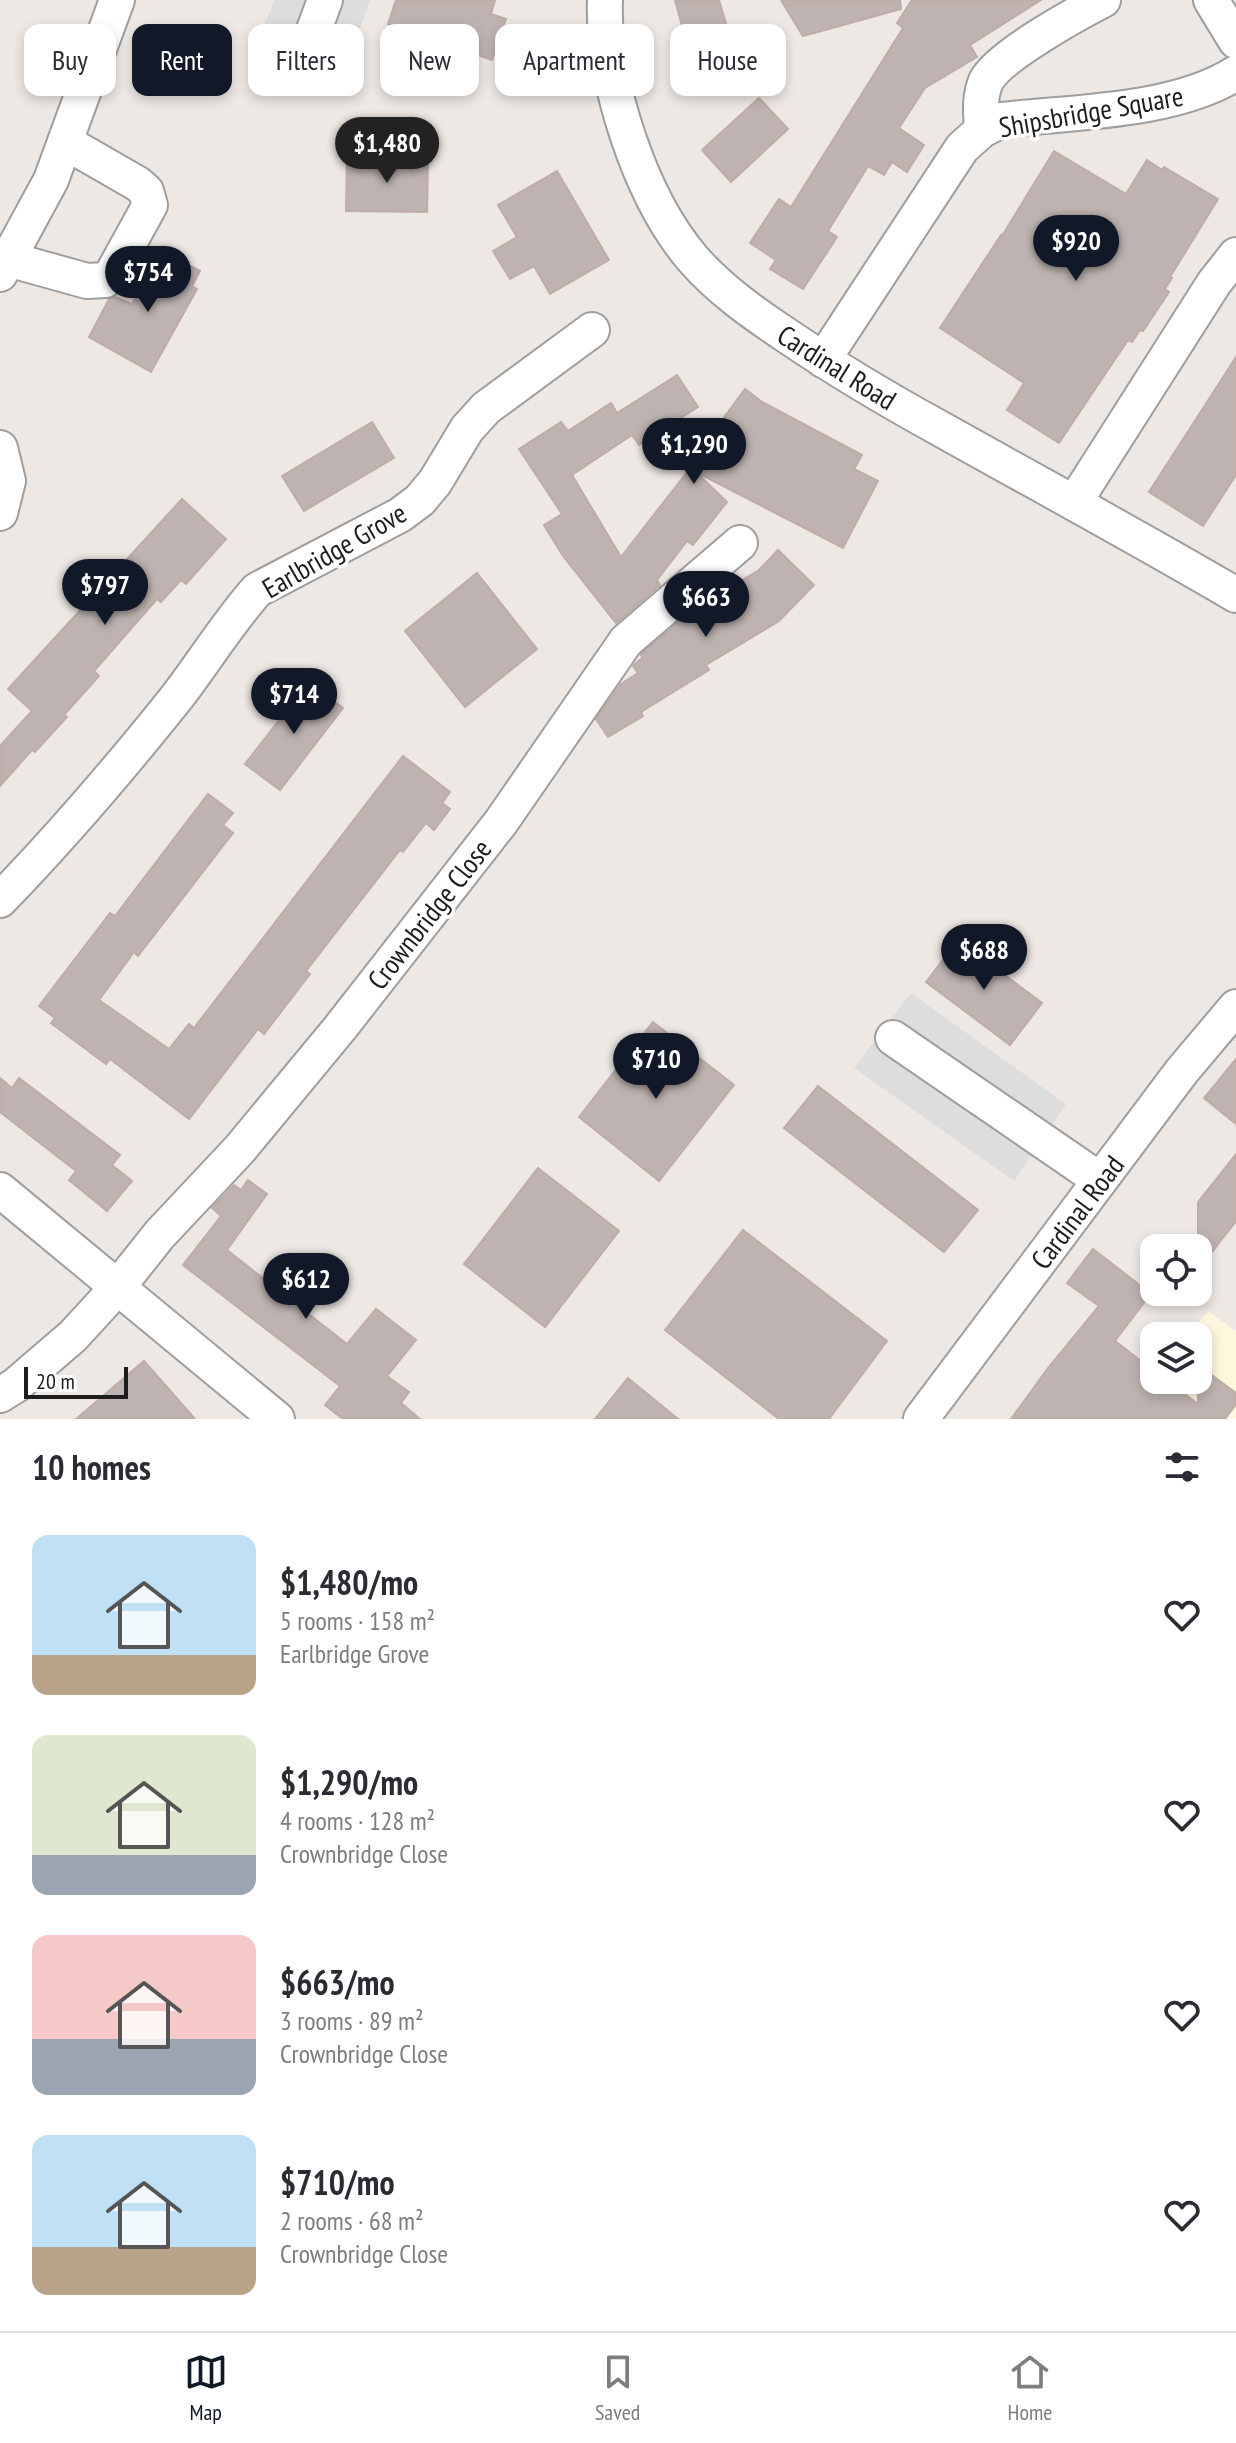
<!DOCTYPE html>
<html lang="en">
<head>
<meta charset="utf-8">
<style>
  body { margin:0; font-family:"PT Sans Narrow",sans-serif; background:#f7f7f7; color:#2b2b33; height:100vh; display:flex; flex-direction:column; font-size:30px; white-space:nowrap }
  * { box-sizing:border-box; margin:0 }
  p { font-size:26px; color:#7c7c81 }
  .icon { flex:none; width:44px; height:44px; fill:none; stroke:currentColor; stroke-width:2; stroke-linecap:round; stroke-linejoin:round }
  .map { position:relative; height:1419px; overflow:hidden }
  .drawer { display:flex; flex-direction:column; background:#fff; flex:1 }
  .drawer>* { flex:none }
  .top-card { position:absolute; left:24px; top:24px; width:800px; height:72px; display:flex; gap:16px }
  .controls { position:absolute; left:1140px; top:1234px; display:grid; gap:16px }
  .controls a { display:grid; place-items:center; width:72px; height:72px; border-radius:16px; background:#fff; box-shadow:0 4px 12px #0003; font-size:40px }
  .scale { position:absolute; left:24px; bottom:20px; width:104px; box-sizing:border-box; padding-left:8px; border:4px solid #1d1d1d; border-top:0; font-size:22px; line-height:28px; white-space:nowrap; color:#1d1d1d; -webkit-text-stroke:6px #fff; paint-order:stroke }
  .price { position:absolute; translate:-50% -68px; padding:0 18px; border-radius:28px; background:#111827; color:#fff; font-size:26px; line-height:52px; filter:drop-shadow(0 2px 4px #0008) }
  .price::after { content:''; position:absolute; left:50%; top:48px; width:24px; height:18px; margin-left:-12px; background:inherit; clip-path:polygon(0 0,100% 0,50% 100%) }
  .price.current { background:#222; color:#fff }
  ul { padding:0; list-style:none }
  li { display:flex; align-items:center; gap:24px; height:200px; padding:0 32px }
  li span { display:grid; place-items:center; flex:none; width:224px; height:160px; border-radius:16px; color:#555 }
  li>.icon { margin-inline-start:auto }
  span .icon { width:96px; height:96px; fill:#fffc; stroke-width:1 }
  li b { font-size:34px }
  h2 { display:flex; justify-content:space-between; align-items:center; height:96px; padding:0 32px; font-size:34px }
  .pill { padding:0 28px; border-radius:16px; background:#fff; box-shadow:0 4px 12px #0003; font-size:28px; line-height:72px }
  .pill.current { background:#111827; color:#fff }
  .tab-bar { display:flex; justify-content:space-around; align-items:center; height:112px; border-top:2px solid #e1e1e2; background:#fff; font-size:22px; color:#7c7c81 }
  .tab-bar a { display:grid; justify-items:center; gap:4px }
  .tab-bar .current { color:#111827 }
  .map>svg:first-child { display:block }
  .education { fill:#fdf7dd }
  .parking { fill:#ddd }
  .building { fill:#beb3b0; stroke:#bfaca7; stroke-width:2 }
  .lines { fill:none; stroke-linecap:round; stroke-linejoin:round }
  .minor-casing { stroke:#9e9e9e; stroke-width:38 }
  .minor { stroke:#fff; stroke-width:34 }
  .labels { text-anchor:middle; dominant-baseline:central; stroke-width:7; stroke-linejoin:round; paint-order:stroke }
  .street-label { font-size:28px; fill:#1d1d1d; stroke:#fff }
</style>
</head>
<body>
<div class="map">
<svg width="1236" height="1419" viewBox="0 0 1236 1419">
  <rect width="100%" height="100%" fill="#eee8e4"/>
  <polygon class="education" points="1208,1311 1236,1331 1236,1419 1123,1419 1154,1380 1198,1380 1198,1336 1188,1336"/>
  <g class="parking">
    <polygon points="274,0 370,0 340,84 254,53"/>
    <polygon points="911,993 1066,1104 1014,1181 854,1068"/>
  </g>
  <g class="building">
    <polygon points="396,0 495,0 491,14 506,19 492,60 388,24"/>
    <polygon points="675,0 719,0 735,54 693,66"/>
    <polygon points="781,0 900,0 901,9 803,36"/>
    <polygon points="912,0 1041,0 970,45 977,57 925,88 899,128 924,145 907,172 892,162 884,175 868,166 828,231 837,237 803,289 770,269 776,260 750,243 779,199 791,207 903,28 897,23"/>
    <polygon points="759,98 788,129 731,182 702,150"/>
    <polygon points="1054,151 1126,194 1147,160 1162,170 1164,167 1218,199 1170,277 1172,278 1165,289 1169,292 1143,331 1140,330 1132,342 1128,340 1059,443 1007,410 1024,383 940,328 1001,235 1002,236"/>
    <polygon points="347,158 428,159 427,212 346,211"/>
    <polygon points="557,171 609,260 550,294 534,266 510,279 493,251 517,237 498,205"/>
    <polygon points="167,254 200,271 192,286 197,289 151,372 89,337 109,299 115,297 132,304 154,265 159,268"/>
    <polygon points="1236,357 1236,475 1203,526 1149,492"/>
    <polygon points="677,375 698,407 639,445 632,435 572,475 621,557 691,467 689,465 745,389 762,402 862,455 854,469 878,481 843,548 696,472 727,502 693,545 687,541 657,580 660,585 616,623 563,556 544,525 562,514 519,449 561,422 568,431 611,403 617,413"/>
    <polygon points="372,422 394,458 304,511 282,476"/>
    <polygon points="182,499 226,539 186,584 181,580 161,602 157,599 94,671 99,676 64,715 67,717 35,752 32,750 0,786 0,746 32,711 8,689"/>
    <polygon points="778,550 814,585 779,621 706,665 709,670 641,712 643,716 608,737 596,719 621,684 638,673 633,666 642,658 641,654 694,609 759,570"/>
    <polygon points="477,573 537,649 465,707 405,631"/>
    <polygon points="309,682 343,708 280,790 245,764"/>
    <polygon points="403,756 450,792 442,803 450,809 434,830 426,823 403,852 400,850 306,971 310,974 264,1034 258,1029 189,1119 110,1059 106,1064 51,1023 55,1018 39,1006 110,913 115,916 208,794 233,813 223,825 233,833 138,956 134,952 99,1000 169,1049 189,1024 194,1028"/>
    <polygon points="958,940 1042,1003 1010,1045 926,982"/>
    <polygon points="653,1022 734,1085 659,1181 579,1117"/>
    <polygon points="1236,1059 1236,1124 1204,1098"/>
    <polygon points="0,1078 12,1088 19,1078 120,1155 112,1165 132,1181 107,1211 69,1180 76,1171 0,1112"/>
    <polygon points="818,1086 978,1210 944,1252 784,1128"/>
    <polygon points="1236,1154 1236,1221 1198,1270 1198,1202"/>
    <polygon points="538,1168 619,1231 545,1327 464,1264"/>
    <polygon points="248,1180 267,1194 227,1250 347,1344 376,1309 416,1340 387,1376 409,1392 401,1403 420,1419 343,1419 325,1405 340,1386 183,1265 221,1216 212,1208 234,1185 241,1190"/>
    <polygon points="743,1230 887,1341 829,1419 779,1419 665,1330"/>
    <polygon points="1093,1249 1146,1290 1146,1300 1115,1341 1154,1371 1154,1380 1166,1380 1198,1404 1198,1365 1236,1393 1236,1404 1225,1419 1011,1419 1048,1368 1099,1306 1067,1283"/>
    <polygon points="144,1361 195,1419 76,1419"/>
    <polygon points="628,1378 678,1419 595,1419"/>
  </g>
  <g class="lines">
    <g class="minor-casing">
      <g id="minor">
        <path d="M605,0C602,81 640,197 693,259C719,289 753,313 786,335C836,369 888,400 941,429C1039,484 1139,538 1236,595"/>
        <polyline points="1211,0 1236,41"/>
        <polyline points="304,57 325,0"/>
        <path d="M982,130C981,114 979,97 986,81C999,56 1076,14 1103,0"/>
        <polyline points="8,259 87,281 105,280 112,274 150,205 146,191 138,184 65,142"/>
        <polyline points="0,274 51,180 117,0"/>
        <path d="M823,360L962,148L982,130L1002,120C1073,112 1175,112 1236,73"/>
        <polyline points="0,448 8,481 0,513"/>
        <polyline points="1074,503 1214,283 1236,255"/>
        <path d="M0,900C62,836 121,767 177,697C204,662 227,624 257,590L400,515L420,500L435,482L467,429L486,408L592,330"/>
        <polyline points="893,1038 1100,1180"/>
        <polyline points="0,1190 277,1419"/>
        <polyline points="0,1395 16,1385 73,1336 117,1288 160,1234 239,1150 340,1028 501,822 626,641 740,543"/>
        <polyline points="921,1419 1182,1071 1236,1007"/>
      </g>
    </g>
    <use href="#minor" class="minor"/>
  </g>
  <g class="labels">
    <g class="street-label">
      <text transform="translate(1091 111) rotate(-10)">Shipsbridge Square</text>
      <text transform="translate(837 367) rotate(32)">Cardinal Road</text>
      <text transform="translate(334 550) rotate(-30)">Earlbridge Grove</text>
      <text transform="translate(429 914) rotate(-52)">Crownbridge Close</text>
      <text transform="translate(1077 1212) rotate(-53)">Cardinal Road</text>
    </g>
  </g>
</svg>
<div class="controls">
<a><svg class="icon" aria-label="locate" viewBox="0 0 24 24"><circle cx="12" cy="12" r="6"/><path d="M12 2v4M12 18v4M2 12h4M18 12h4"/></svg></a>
<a><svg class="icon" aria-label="layers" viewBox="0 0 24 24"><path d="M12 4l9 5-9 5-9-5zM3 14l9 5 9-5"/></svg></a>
</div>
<div class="scale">20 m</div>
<b class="price current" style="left:387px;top:185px">$1,480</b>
<b class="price" style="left:1076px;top:283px">$920</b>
<b class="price" style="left:148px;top:314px">$754</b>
<b class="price" style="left:694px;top:486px">$1,290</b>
<b class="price" style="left:105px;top:627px">$797</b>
<b class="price" style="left:706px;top:639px">$663</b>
<b class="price" style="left:294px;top:736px">$714</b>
<b class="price" style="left:984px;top:992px">$688</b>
<b class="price" style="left:656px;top:1101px">$710</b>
<b class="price" style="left:306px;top:1321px">$612</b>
<div class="top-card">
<a class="pill">Buy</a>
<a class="pill current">Rent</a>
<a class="pill">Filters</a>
<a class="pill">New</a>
<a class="pill">Apartment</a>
<a class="pill">House</a>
</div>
</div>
<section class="drawer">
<h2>10 homes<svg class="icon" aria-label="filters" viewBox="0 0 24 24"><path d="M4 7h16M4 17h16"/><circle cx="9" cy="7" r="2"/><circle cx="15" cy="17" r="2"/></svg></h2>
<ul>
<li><span style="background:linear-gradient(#bfe0f5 75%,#b9a48a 0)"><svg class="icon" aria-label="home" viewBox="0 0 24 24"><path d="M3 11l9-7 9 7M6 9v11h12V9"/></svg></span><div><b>$1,480/mo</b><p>5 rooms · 158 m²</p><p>Earlbridge Grove</p></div><svg class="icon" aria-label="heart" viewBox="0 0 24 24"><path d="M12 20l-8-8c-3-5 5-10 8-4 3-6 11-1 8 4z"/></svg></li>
<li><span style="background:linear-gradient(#dfe7d0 75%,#9aa5b1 0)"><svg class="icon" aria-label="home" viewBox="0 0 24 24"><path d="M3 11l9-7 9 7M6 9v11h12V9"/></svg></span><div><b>$1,290/mo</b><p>4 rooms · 128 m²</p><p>Crownbridge Close</p></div><svg class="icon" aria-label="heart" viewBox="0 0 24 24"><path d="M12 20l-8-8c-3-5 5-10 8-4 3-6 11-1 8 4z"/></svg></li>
<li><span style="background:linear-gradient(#f6c9c9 65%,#9aa5b1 0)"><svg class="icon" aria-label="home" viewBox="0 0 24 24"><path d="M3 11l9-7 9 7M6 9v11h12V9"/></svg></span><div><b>$663/mo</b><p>3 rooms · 89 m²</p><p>Crownbridge Close</p></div><svg class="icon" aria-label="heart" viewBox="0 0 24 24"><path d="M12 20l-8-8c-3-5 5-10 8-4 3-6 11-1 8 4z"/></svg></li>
<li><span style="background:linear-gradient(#bfe0f5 70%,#b9a48a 0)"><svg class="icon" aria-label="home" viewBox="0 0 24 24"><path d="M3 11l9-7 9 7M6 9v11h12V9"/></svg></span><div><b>$710/mo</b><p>2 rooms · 68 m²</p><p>Crownbridge Close</p></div><svg class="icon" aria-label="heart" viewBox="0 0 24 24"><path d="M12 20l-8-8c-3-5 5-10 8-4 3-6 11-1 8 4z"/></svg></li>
</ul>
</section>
<nav class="tab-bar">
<a class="current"><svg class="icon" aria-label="map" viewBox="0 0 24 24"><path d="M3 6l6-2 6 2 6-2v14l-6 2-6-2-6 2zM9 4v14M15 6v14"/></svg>Map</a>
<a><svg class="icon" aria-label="saved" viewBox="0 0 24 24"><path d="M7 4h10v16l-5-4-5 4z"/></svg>Saved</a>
<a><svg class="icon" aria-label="home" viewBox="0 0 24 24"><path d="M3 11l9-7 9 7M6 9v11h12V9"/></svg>Home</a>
</nav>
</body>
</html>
